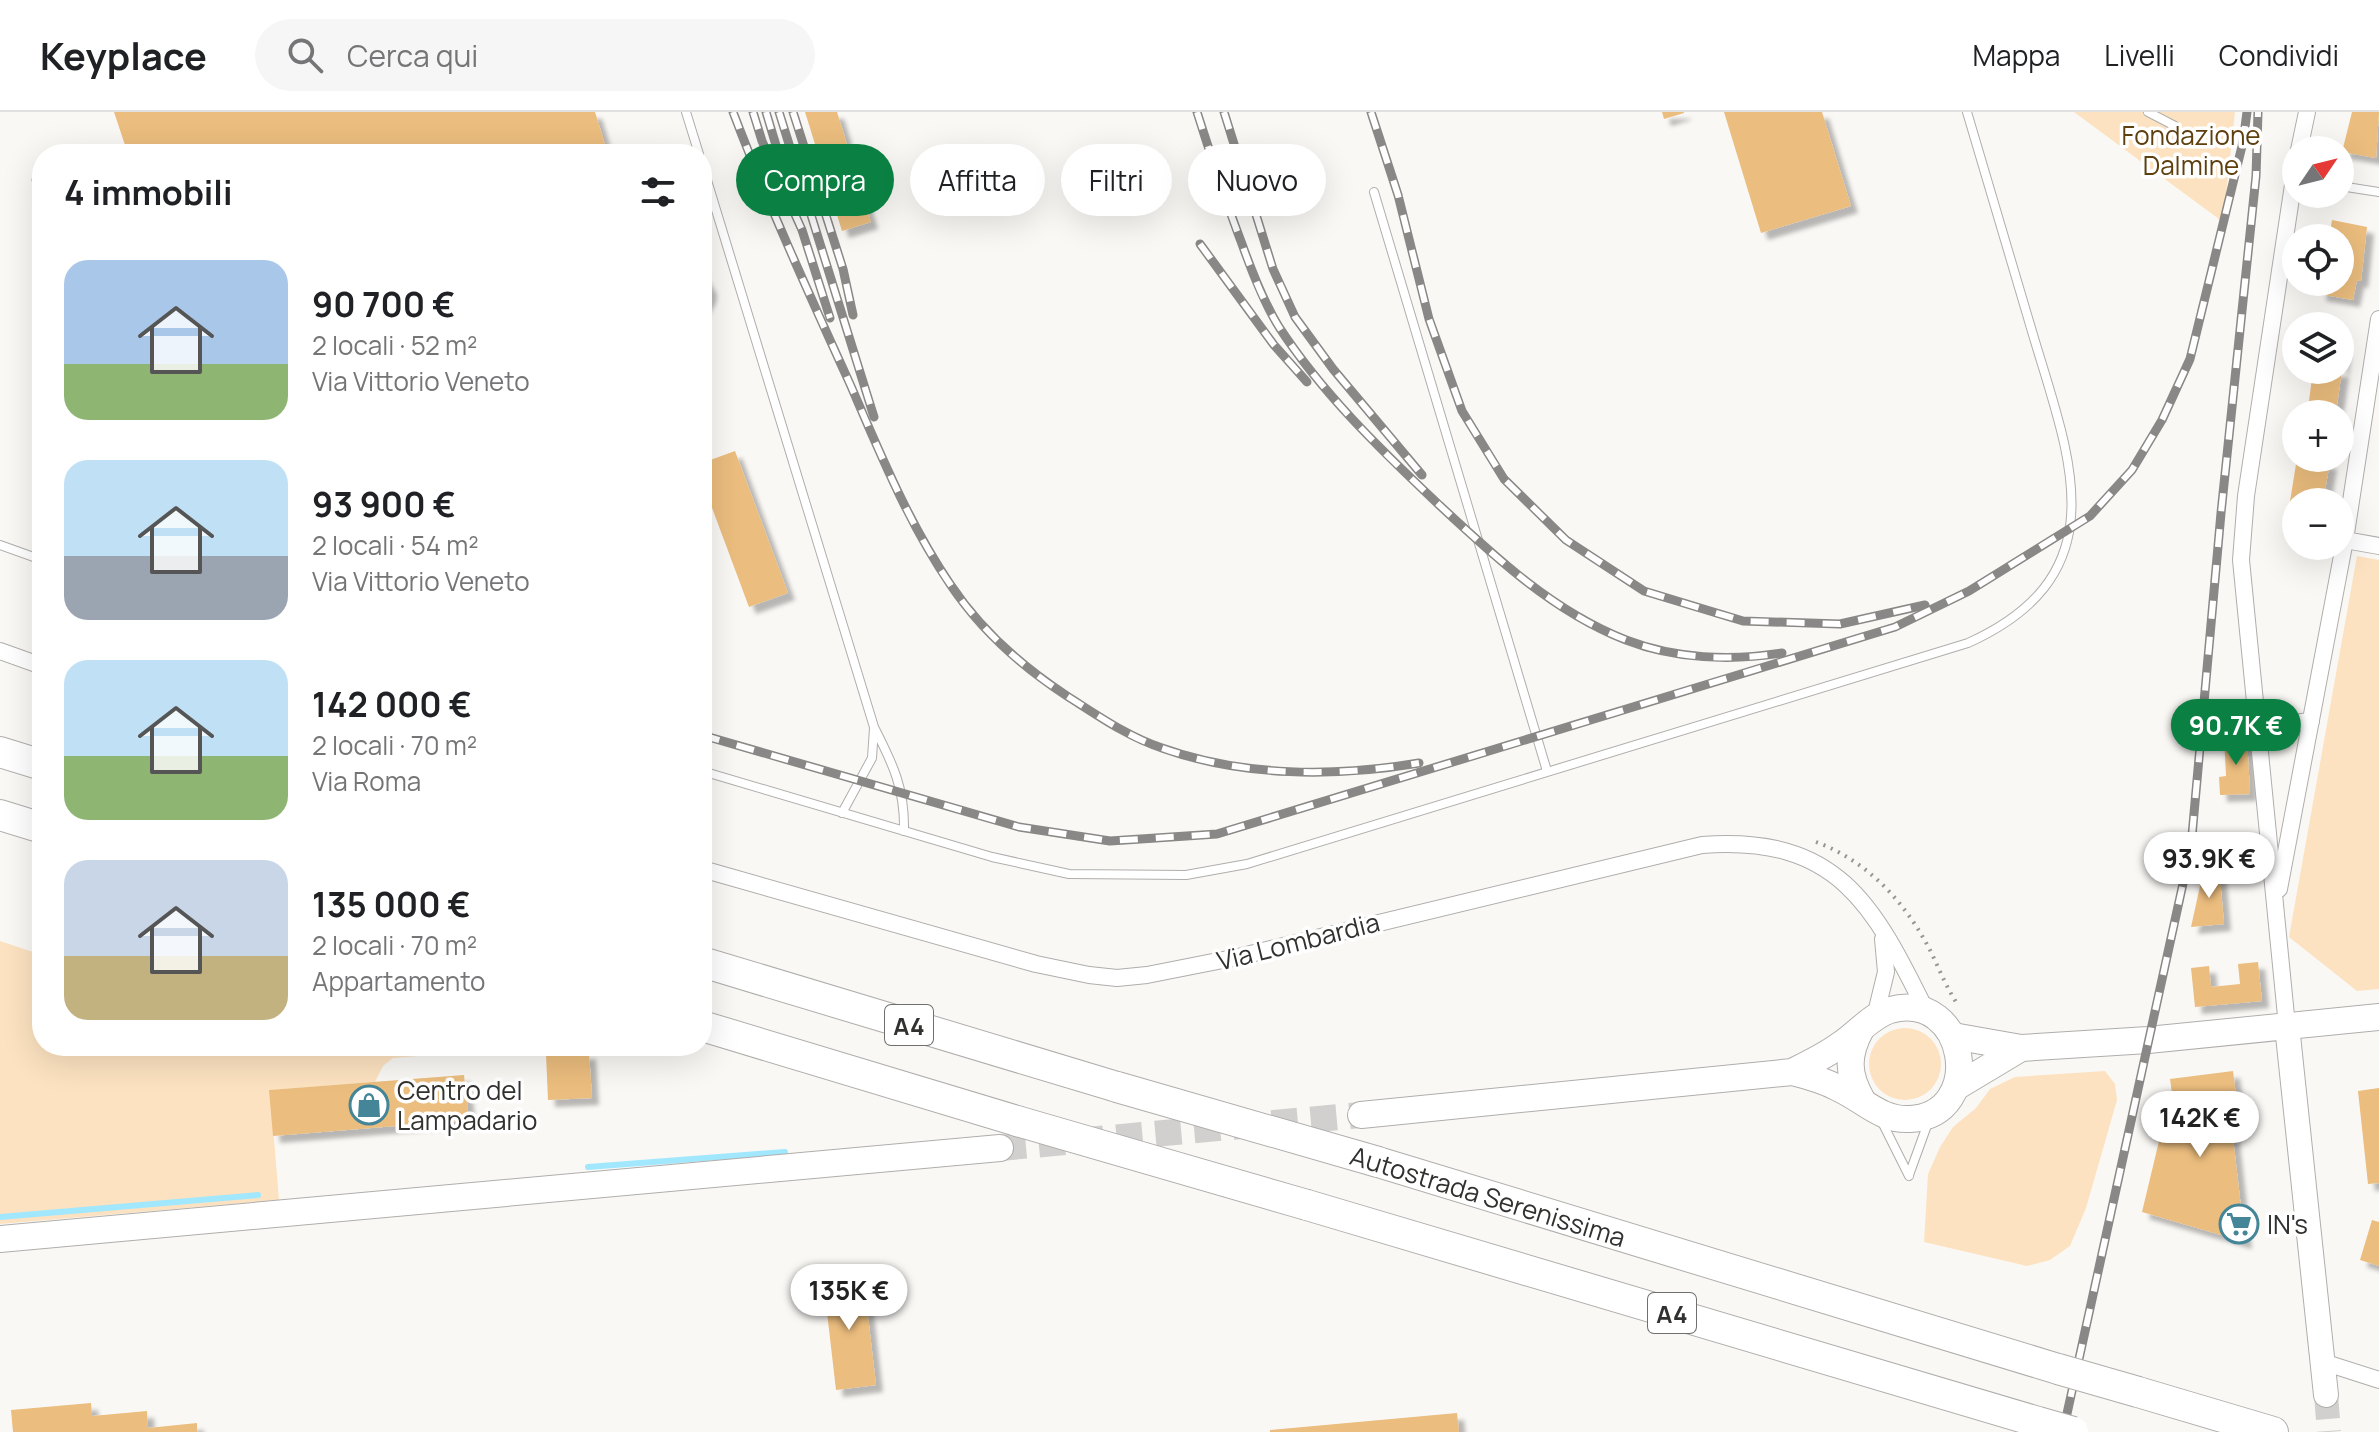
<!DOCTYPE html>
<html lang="it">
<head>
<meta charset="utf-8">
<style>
  body { margin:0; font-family:Manrope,sans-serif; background:#f6f6f6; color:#202124; height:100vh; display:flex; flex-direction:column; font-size:30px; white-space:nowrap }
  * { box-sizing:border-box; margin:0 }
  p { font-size:26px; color:#757577 }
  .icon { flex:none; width:44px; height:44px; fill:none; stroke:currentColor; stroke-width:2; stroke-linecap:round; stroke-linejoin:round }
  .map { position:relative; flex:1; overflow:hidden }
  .side { position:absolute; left:32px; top:32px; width:680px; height:912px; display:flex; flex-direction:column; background:#fff; border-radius:32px; box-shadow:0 8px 32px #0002 }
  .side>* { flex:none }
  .banner { position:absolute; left:736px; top:32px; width:760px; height:72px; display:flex; gap:16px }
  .needle { width:52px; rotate:55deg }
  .fabs { position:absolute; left:2282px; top:24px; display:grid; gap:16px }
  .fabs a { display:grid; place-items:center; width:72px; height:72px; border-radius:50%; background:#fff; box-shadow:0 8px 32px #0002; font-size:40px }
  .price { position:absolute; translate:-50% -68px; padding:0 18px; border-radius:28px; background:#fff; color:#222; font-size:26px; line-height:52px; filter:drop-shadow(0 2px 4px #0008) }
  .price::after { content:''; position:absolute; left:50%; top:48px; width:24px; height:18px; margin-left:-12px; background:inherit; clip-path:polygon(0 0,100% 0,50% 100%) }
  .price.on { background:#0b8043; color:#fff }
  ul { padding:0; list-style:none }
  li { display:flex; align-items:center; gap:24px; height:200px; padding:0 32px }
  li span { display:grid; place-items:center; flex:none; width:224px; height:160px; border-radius:24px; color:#555 }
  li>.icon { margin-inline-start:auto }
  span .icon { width:96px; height:96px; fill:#fffc; stroke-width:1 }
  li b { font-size:34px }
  h2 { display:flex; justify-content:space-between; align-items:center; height:96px; padding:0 32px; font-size:34px }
  .tag { padding:0 28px; border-radius:36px; background:#fff; box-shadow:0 8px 32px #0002; font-size:28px; line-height:72px }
  .tag.on { background:#0b8043; color:#fff }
  header { display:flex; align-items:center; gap:48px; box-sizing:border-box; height:112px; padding:0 40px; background:#fff; border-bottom:2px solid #e0e0e0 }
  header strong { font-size:38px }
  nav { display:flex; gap:44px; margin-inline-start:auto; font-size:28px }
  .search { width:560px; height:72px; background:#f6f6f6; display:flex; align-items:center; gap:20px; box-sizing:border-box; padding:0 28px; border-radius:44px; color:#757577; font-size:30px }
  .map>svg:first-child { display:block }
  .green { fill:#fce2c0 }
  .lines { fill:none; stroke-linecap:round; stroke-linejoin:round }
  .stream { stroke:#a1e8fe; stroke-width:6 }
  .building { fill:#ebbd7e; filter:url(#shadow) }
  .secondary-tunnel { stroke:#d2d0ce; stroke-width:24; stroke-dasharray:24 12; stroke-linecap:butt }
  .primary-tunnel { stroke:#d2d0ce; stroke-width:26; stroke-dasharray:26 13; stroke-linecap:butt }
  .lane-casing { stroke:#b0aeac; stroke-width:10 }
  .street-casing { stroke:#b0aeac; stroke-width:18 }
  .secondary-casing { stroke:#b0aeac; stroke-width:26 }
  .primary-casing { stroke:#b0aeac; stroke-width:28 }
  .highway-casing { stroke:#b0aeac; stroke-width:32 }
  .path { stroke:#979694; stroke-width:4; stroke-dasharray:2 6; stroke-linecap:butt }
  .lane { stroke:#fff; stroke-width:8 }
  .street { stroke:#fff; stroke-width:16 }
  .secondary { stroke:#fff; stroke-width:24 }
  .primary { stroke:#fff; stroke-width:26 }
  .highway { stroke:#fff; stroke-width:30 }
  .rail-casing { stroke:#898886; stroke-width:9 }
  .rail { stroke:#fff; stroke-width:6; stroke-dasharray:18; stroke-linecap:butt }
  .highway-bridge-casing { stroke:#b0aeac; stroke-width:32; stroke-linecap:butt }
  .highway-bridge { stroke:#fff; stroke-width:30 }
  .labels { text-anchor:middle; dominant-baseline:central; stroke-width:7; stroke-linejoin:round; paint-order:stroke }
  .shield { fill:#fff; stroke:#6f6f6e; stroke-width:2 }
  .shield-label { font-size:24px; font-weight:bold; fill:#313130 }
  .park-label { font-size:26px; fill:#5e3f0e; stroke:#fff }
  .street-label { font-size:26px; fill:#313130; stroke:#fff }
  .poi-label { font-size:26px; fill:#313130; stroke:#fff; text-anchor:start }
</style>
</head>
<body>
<header>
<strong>Keyplace</strong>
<div class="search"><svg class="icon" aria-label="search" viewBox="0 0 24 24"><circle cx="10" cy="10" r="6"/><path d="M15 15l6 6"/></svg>Cerca qui</div>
<nav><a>Mappa</a><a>Livelli</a><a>Condividi</a></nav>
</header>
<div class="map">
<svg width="2379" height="1320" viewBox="0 0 2379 1320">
  <defs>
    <filter id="shadow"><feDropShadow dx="7" dy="7" stdDeviation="2" flood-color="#0004"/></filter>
  </defs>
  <rect width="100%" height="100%" fill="#faf8f5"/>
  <g class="green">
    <polygon points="2074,0 2235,0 2223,110"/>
    <polygon points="2357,444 2379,448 2379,877 2357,879 2289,825"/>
    <polygon points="0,829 39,842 42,835 42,934 471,934 470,940 393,946 383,954 375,970 270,978 279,1088 0,1112"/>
    <circle cx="1905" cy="952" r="36"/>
    <polygon points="2105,959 2115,972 2117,988 2086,1096 2070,1134 2050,1148 2027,1154 1924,1130 1928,1062 1940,1035 1953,1015 1976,996 1990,977 2015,965"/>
  </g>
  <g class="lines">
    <g class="stream">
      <polyline points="588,1055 785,1040"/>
      <polyline points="0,1105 258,1083"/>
    </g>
  </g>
  <g class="building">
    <polygon points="114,0 595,0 608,42 110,42 126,36"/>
    <polygon points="805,0 837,0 871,110 842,119"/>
    <polygon points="1662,0 1684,0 1684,1 1664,7"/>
    <polygon points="1724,0 1822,0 1851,94 1761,121"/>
    <polygon points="2352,0 2379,0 2376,46 2342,40"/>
    <polygon points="42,63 42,100 41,101 31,67"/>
    <polygon points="2332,108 2367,115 2361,169 2357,168 2353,188 2319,182 2321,170 2340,170 2340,126 2329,126"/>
    <polygon points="702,161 710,176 709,184 702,197"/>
    <polygon points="2340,236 2344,237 2342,256 2340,256"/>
    <polygon points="2313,258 2342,258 2337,293 2309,289"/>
    <polygon points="735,339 788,481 749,495 702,369 702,351"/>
    <polygon points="2297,346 2330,350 2323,390 2296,390 2296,410 2287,408"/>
    <polygon points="2247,624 2250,682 2220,683 2219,665 2226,664 2224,625"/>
    <polygon points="2219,755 2224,812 2191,815 2204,756"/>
    <polygon points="2258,850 2262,889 2195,895 2191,856 2209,854 2211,875 2240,872 2238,852"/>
    <polygon points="589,940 592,986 548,988 546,942"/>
    <polygon points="2233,959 2240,1016 2232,1017 2245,1130 2142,1100 2160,1025 2178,1024 2170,967"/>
    <polygon points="464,963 469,1008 273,1024 269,978"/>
    <polygon points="2379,976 2379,1071 2368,1072 2358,979"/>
    <polygon points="2372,1108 2379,1110 2379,1154 2360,1148"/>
    <polygon points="863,1162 876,1273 836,1278 823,1166"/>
    <polygon points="91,1291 92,1304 147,1299 148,1316 197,1311 197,1320 13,1320 11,1298"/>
    <polygon points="1457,1301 1459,1320 1270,1320 1270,1318"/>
  </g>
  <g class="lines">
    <polyline class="secondary-tunnel" points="2326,1283 2329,1320"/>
    <polyline class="primary-tunnel" points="1000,1036 1361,1003"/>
    <g class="lane-casing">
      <g id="lane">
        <polyline points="686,0 699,42"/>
        <polyline points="2148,0 2175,14"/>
        <path d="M702,52L874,615C893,652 905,677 904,719"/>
        <polyline points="2340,74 2379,80"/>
        <polyline points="1374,80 1547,659"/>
        <polyline points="0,433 42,448"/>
        <path d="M702,659L992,745L1069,762L1186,763L1247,752L1968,531C2123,461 2068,342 2031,216C2009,144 1988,72 1967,0"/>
        <polyline points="842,701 872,646 874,616"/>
        <polyline points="1881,1008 1909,1064"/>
        <polyline points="1909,1063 1929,1008"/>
      </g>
    </g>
    <g class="street-casing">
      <g id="street">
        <polyline points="2299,38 2307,0"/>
        <polyline points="2345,428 2379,434"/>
        <polyline points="0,539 42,554"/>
        <polyline points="2257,615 2311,609"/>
        <path d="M702,757L1036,852L1089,863L1117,866L1147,863L1238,845L1702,733C1837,723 1873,791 1927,901"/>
        <polyline points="2279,777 2345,428 2379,207"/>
        <polyline points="1875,905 1886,860 1883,827"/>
        <polyline points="2287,914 2241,448 2246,384 2296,53"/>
        <polyline points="2323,1250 2379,1268"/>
      </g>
    </g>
    <g class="secondary-casing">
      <polyline id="secondary" points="2287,914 2326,1283"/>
    </g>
    <g class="primary-casing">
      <g id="primary">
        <path d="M1861,917C1847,943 1847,962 1862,988"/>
        <polyline points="1953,924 2021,936 2148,928 2379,905"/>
        <polyline points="1956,975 2021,936"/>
        <path d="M1361,1003L1792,960C1808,964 1823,968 1838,976C1863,987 1881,1009 1910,1007C1987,1003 1968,877 1890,898C1871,904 1857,922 1840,933C1825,944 1808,952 1792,960"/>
        <polyline points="0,1127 1000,1036"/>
      </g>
    </g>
    <g class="highway-casing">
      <g id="highway">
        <polyline points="0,640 42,653"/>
        <polyline points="0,703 42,716"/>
        <polyline points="702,850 1117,975"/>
        <polyline points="702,914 1017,1009"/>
        <polyline points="1378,1050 2058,1257"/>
        <polyline points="1307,1093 2038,1310"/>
        <polyline points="2138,1280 2273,1320"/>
      </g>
    </g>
    <path class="path" d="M1816,730C1868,749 1906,791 1931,840C1939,857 1946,874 1956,890"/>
    <use href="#lane" class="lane"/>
    <use href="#street" class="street"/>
    <use href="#secondary" class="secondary"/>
    <use href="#primary" class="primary"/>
    <use href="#highway" class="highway"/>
    <g class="rail-casing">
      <g id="rail">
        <path d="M733,0C768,92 809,182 850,272C880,341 908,410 950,472C980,517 1021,554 1067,584C1097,603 1128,625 1162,636C1243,665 1335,665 1419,651"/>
        <polyline points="753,0 762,29 802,118 830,206"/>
        <polyline points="766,0 781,50"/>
        <polyline points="779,0 874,305"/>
        <polyline points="793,0 843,157 853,203"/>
        <path d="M1197,0C1211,44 1225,88 1242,132C1252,160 1263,189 1279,215C1322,281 1379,336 1436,390C1494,444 1552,499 1626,528C1675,547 1731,549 1782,541"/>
        <polyline points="1224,0 1273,157 1295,205 1333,257 1422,363"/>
        <polyline points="1371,0 1398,83 1429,207 1462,299 1504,367 1566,428 1644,479 1743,509 1840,512 1925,493"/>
        <polyline points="1200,132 1274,233 1307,270"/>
        <polyline points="702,623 1019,715 1110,729 1217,722 1895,515 1969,479 2090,404 2132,358 2162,308 2190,247 2243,30 2247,0"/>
        <polyline points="2063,1320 2191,735 2221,401 2256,64 2258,0"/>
      </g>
    </g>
    <use href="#rail" class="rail"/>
    <g class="highway-bridge-casing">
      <g id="highway-bridge">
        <polyline points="1117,975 1378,1050"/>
        <polyline points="1017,1009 1307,1093"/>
        <polyline points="2058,1257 2138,1280"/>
        <polyline points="2038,1310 2073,1320"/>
      </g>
    </g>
    <use href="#highway-bridge" class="highway-bridge"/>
  </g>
  <defs>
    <g id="shop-ring" transform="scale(2)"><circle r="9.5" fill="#fff" stroke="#448598" stroke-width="1.5"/><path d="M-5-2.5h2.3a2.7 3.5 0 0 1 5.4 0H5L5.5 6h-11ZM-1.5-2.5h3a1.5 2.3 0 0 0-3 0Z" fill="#448598"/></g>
    <g id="supermarket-ring" transform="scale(2)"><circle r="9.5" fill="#fff" stroke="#448598" stroke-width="1.5"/><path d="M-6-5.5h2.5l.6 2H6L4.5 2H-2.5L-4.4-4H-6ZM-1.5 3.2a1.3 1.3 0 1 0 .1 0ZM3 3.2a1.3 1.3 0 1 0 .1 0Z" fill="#448598"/></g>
  </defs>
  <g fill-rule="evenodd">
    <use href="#shop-ring" x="369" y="993"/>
    <use href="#supermarket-ring" x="2239" y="1112"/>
  </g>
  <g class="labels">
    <g class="shield">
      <rect x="885" y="893" width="48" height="40" rx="6"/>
      <rect x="1648" y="1181" width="48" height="40" rx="6"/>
    </g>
    <g class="shield-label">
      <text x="909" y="913">A4</text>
      <text x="1672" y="1201">A4</text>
    </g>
    <g class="park-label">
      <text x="2191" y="23">Fondazione<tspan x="2191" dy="30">Dalmine</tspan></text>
    </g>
    <g class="street-label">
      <text transform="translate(1298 829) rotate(-14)">Via Lombardia</text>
      <text transform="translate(1488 1084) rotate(17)">Autostrada Serenissima</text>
    </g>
    <g class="poi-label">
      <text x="397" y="978">Centro del<tspan x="397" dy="30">Lampadario</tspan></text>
      <text x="2267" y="1112">IN's</text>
    </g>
  </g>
</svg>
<div class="fabs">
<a><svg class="needle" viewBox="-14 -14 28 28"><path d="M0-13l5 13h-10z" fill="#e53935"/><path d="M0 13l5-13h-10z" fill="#757577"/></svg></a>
<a><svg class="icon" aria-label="locate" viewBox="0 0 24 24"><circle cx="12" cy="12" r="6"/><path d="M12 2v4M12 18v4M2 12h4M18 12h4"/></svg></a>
<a><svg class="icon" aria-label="layers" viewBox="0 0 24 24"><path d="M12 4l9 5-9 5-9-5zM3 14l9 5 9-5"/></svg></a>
<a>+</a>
<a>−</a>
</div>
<b class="price on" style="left:2236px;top:655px">90.7K €</b>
<b class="price" style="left:2209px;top:788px">93.9K €</b>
<b class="price" style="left:2200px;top:1047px">142K €</b>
<b class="price" style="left:849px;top:1220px">135K €</b>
<div class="banner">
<a class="tag on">Compra</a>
<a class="tag">Affitta</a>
<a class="tag">Filtri</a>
<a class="tag">Nuovo</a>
</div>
<section class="side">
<h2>4 immobili<svg class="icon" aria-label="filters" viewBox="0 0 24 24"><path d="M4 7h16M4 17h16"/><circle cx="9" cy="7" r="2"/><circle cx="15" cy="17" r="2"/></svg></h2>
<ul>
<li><span style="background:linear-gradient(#a9c7e8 65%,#8fb573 0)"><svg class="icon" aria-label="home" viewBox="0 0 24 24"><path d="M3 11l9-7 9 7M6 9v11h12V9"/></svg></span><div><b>90 700 €</b><p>2 locali · 52 m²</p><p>Via Vittorio Veneto</p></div></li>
<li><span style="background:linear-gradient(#bfe0f5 60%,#9aa5b1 0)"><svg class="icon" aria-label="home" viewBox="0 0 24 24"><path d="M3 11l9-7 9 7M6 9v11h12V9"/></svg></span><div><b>93 900 €</b><p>2 locali · 54 m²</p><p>Via Vittorio Veneto</p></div></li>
<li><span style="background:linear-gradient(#bfe0f5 60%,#8fb573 0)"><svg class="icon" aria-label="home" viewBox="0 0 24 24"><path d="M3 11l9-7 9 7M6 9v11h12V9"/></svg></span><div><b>142 000 €</b><p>2 locali · 70 m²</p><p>Via Roma</p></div></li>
<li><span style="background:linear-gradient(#c9d6e8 60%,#c2b280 0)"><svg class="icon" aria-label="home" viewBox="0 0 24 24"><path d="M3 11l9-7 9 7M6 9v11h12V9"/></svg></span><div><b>135 000 €</b><p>2 locali · 70 m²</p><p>Appartamento</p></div></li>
</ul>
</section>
</div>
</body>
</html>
